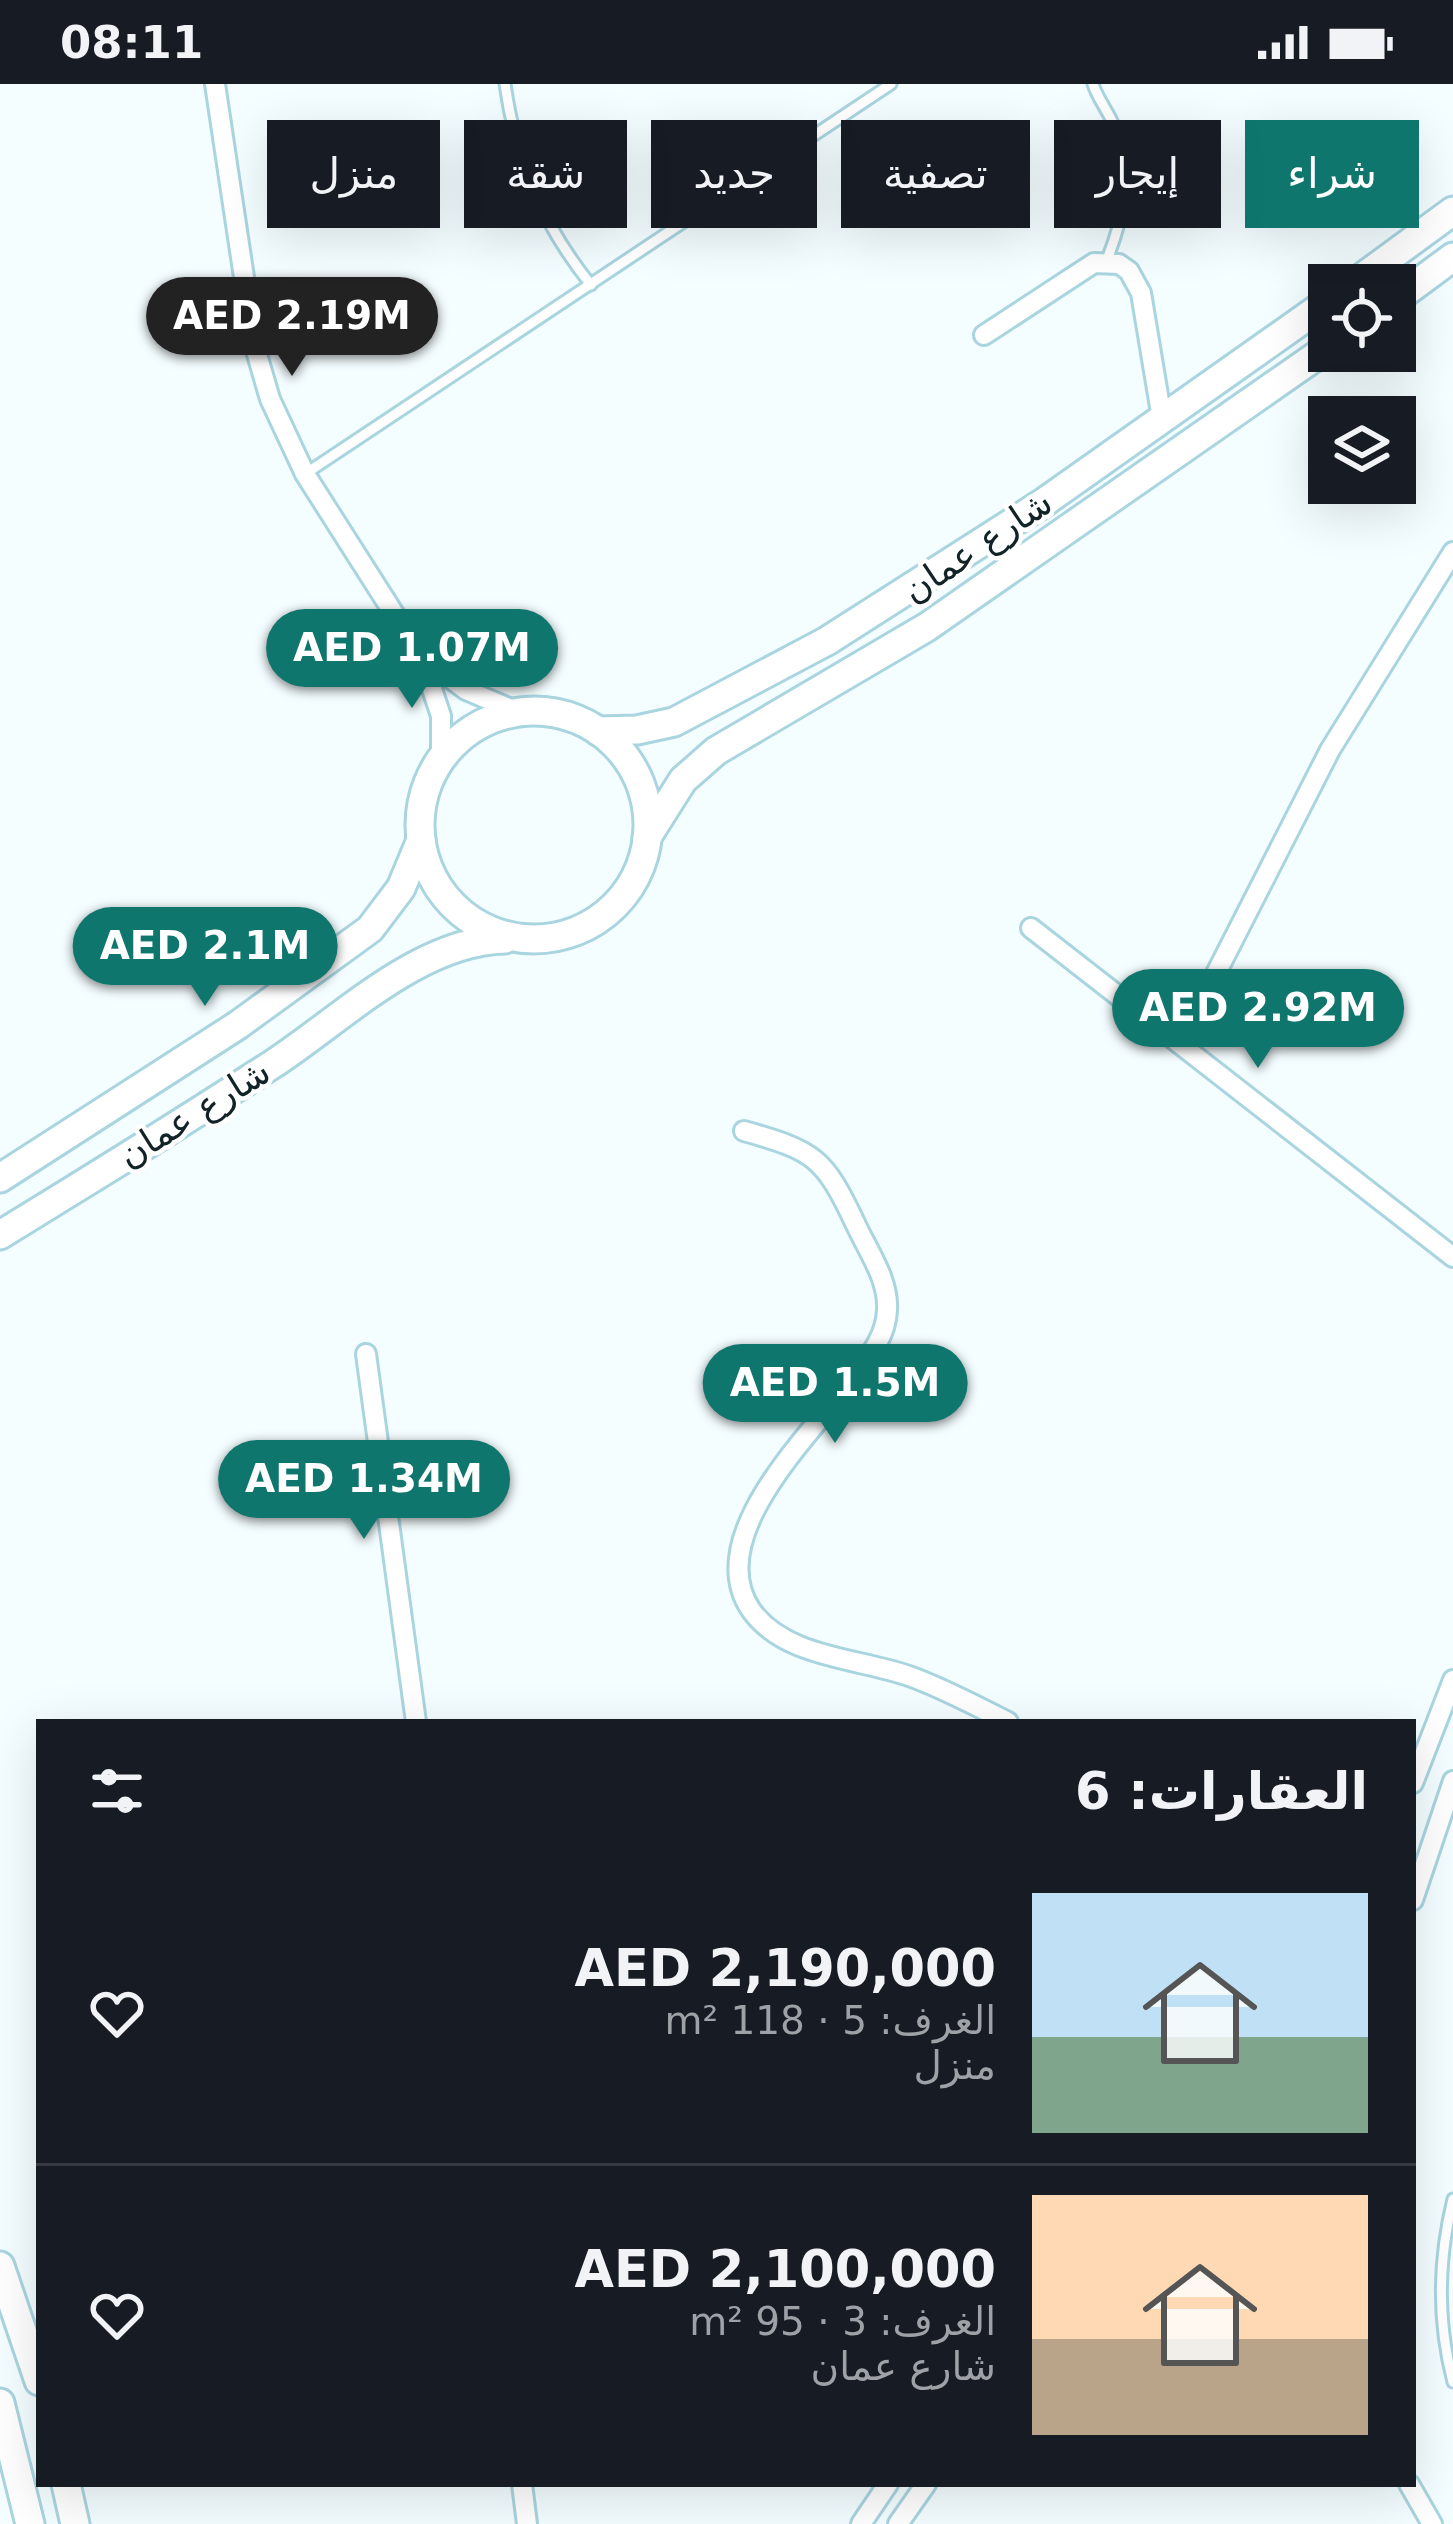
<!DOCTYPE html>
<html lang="ar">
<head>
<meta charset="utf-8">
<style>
  body { margin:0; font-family:"DejaVu Sans",Cairo,sans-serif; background:#20242c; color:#f1f3f6; direction:rtl; height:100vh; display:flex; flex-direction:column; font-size:45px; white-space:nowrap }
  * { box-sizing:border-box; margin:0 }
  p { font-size:39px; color:#9ea1a6 }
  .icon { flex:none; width:66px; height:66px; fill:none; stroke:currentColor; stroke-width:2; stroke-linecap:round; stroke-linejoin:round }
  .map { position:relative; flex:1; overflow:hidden; direction:ltr }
  .panel { position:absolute; left:36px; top:1635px; width:1380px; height:768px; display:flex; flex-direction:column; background:#171b24; border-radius:0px; box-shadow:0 12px 48px #0002; direction:rtl }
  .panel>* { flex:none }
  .guide { position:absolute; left:36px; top:36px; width:1383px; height:108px; direction:rtl; display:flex; gap:24px }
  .fabs { position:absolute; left:1308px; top:180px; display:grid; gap:24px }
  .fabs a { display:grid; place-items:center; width:108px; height:108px; border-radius:0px; background:#171b24; box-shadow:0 12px 48px #0002; font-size:60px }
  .price { position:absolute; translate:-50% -102px; padding:0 27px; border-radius:42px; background:#0f766e; color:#fff; font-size:39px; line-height:78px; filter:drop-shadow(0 3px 6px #0008) }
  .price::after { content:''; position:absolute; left:50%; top:72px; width:36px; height:27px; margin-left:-18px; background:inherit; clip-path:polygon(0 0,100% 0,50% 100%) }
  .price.active { background:#222; color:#fff }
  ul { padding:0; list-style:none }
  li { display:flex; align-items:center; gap:36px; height:300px; padding:0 48px }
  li+li { border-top:3px solid #363941 }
  li span { display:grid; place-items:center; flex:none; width:336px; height:240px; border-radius:0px; color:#555 }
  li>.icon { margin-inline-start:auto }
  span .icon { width:144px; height:144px; fill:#fffc; stroke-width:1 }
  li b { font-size:51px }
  h2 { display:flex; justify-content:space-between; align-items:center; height:144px; padding:0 48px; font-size:51px }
  .pill { padding:0 42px; border-radius:0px; background:#171b24; box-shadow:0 12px 48px #0002; font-size:42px; line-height:108px }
  .pill.active { background:#0f766e; color:#fff }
  .status { display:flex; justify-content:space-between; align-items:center; height:84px; padding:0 60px; background:#171b24; direction:ltr }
  .status svg { height:33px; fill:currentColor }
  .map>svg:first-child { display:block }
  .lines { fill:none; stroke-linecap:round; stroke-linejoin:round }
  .lane-casing { stroke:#a9d5e0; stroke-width:15 }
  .street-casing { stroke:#a9d5e0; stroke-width:24 }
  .secondary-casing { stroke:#a9d5e0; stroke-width:33 }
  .lane { stroke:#fff; stroke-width:9 }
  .street { stroke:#fff; stroke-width:18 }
  .secondary { stroke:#fff; stroke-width:27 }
  .labels { text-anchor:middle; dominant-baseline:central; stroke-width:9; stroke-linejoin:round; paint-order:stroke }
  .street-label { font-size:36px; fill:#122327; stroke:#fff }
</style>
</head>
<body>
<div class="status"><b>08:11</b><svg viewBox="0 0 49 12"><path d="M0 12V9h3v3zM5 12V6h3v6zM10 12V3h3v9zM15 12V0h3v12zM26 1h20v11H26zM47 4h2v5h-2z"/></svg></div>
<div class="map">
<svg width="1453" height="2440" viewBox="0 0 1453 2440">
  <rect width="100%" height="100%" fill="#f4fdff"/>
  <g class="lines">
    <g class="lane-casing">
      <g id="lane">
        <path d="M505,0C516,77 542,140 591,201"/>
        <path d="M1093,0C1098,16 1109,28 1115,44C1133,89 1124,134 1106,178"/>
        <polyline points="305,390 891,0"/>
        <path d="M1453,2115C1438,2176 1437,2237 1453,2298"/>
      </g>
    </g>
    <g class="street-casing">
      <g id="street">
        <polyline points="215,0 254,260 270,315 305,390 421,572 441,632 441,675"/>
        <polyline points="984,251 1094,179 1119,180 1129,187 1141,209 1162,335"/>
        <polyline points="425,575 466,606 518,628"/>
        <polyline points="1031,844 1453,1173"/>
        <polyline points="1180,960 1330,666 1453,468"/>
        <path d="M744,1047C815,1067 824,1073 856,1141C868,1167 889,1196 887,1226C886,1255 866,1276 850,1298C808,1353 702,1454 751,1526C785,1574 858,1574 909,1592C943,1604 976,1622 1008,1638"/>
        <polyline points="366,1270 416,1638"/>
        <polyline points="1413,1699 1453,1596"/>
        <polyline points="1413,1816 1453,1697"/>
        <polyline points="522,2400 527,2440"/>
        <polyline points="1409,2400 1432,2440"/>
        <polyline points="861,2440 888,2400"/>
        <polyline points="898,2440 926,2400"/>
      </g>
    </g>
    <g class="secondary-casing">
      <g id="secondary">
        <polyline points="1352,201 1453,127"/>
        <polyline points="1395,216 1453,173"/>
        <circle cx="534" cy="741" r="114"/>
        <polyline points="598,647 637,646 674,638 827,557 1043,419 1329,217"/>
        <polyline points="647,753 683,696 716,667 927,543 1329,263"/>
        <polyline points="0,1094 238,941 370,845 401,804 421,756"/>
        <path d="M0,1151C92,1095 183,1038 273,980C343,934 419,857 505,855"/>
        <polyline points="0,2182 39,2297"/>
        <polyline points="0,2319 30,2440"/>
        <polyline points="66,2400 75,2440"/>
      </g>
    </g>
    <use href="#lane" class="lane"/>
    <use href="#street" class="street"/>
    <use href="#secondary" class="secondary"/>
  </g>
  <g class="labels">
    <g class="street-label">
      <text transform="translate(977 462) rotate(-34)">شارع عمان</text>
      <text transform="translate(194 1029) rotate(-32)">شارع عمان</text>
    </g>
  </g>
</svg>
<div class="fabs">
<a><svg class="icon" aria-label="locate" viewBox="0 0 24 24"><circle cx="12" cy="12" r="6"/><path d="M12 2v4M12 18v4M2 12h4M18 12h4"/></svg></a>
<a><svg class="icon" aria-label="layers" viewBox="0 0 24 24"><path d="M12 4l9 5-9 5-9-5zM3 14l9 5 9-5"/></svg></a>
</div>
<b class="price active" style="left:292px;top:295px">AED 2.19M</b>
<b class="price" style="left:412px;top:627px">AED 1.07M</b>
<b class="price" style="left:205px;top:925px">AED 2.1M</b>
<b class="price" style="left:1258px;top:987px">AED 2.92M</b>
<b class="price" style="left:835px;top:1362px">AED 1.5M</b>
<b class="price" style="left:364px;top:1458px">AED 1.34M</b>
<div class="guide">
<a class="pill active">شراء</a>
<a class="pill">إيجار</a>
<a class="pill">تصفية</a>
<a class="pill">جديد</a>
<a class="pill">شقة</a>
<a class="pill">منزل</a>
</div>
<section class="panel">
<h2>العقارات: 6<svg class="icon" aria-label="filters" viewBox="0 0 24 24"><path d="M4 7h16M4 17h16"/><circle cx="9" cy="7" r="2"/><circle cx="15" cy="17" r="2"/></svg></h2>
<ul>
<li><span style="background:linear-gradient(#bfe0f5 60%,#7fa58c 0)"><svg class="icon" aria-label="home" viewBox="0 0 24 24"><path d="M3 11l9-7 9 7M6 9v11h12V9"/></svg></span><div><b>AED 2,190,000</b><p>الغرف: 5 · 118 m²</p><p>منزل</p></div><svg class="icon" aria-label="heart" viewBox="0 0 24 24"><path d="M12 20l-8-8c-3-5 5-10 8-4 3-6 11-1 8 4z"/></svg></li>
<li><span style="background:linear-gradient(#ffd9b3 60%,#b9a48a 0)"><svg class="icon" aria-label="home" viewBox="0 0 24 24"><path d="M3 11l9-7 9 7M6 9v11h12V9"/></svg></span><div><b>AED 2,100,000</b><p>الغرف: 3 · 95 m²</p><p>شارع عمان</p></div><svg class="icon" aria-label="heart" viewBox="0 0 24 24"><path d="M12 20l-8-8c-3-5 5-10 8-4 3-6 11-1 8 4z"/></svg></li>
</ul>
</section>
</div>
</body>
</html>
